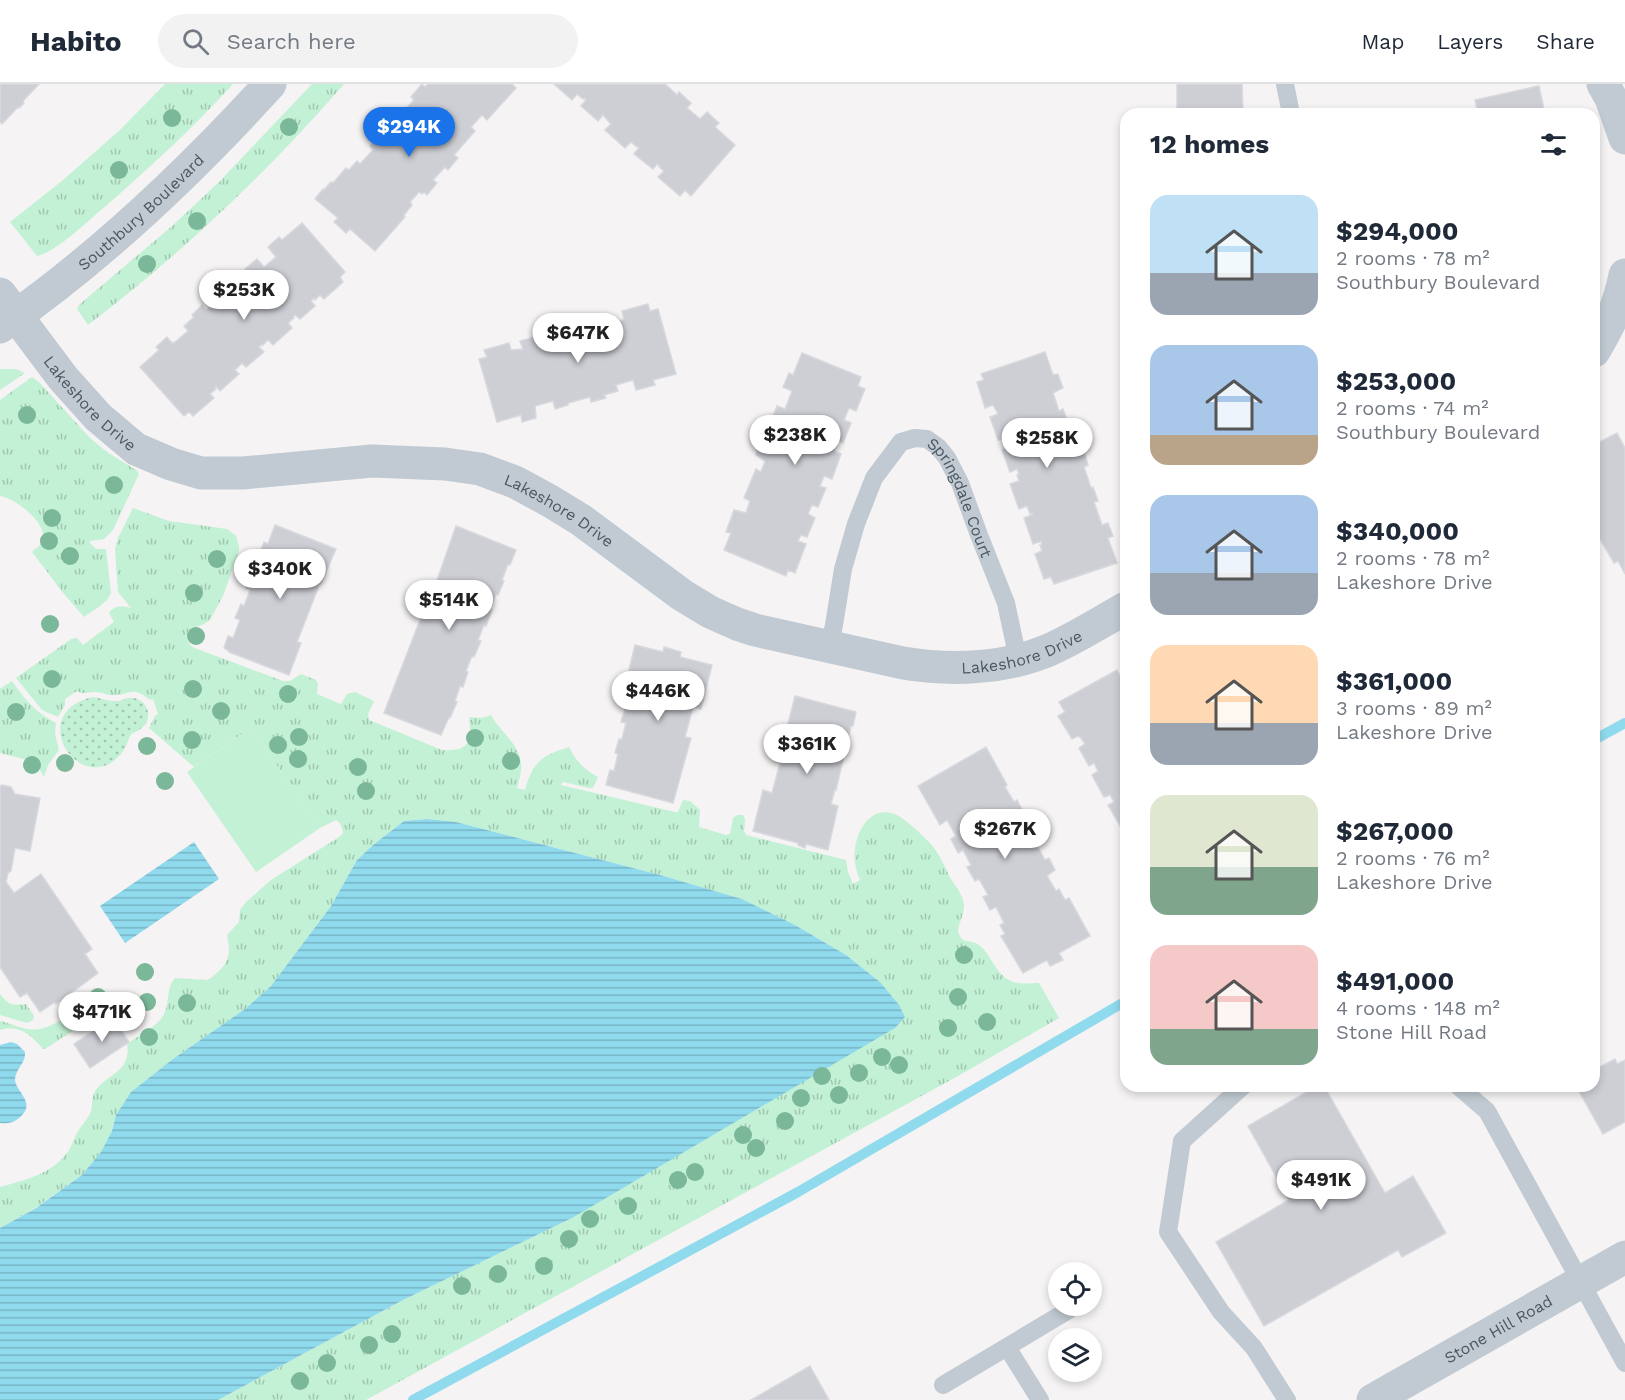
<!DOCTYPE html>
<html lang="en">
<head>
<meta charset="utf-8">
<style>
  body { margin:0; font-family:"Work Sans",sans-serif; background:#f2f2f3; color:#1f2937; height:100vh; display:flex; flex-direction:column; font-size:22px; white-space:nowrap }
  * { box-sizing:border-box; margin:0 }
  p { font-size:20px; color:#747a83 }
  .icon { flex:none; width:33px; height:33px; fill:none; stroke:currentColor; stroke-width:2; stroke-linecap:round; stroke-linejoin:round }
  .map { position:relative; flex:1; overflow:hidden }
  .side { position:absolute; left:1120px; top:24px; width:480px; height:984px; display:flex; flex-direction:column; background:#fff; border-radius:18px; box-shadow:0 3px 9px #0003 }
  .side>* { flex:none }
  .fabs { position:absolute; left:1048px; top:1178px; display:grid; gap:12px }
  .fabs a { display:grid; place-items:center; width:54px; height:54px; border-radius:50%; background:#fff; box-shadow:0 3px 9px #0003; font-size:30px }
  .price { position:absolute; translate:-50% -51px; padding:0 14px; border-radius:21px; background:#fff; color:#222; font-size:20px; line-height:39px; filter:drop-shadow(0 2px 3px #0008) }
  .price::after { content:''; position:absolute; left:50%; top:36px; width:18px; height:14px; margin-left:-9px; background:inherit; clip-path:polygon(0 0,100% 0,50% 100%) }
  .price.selected { background:#1a73e8; color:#fff }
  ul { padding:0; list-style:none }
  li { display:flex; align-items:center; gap:18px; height:150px; padding:0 30px }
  li span { display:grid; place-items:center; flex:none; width:168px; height:120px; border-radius:18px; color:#555 }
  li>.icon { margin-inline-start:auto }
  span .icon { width:72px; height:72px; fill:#fffc; stroke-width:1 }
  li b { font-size:26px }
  h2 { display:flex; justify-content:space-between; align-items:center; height:72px; padding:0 30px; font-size:26px }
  header { display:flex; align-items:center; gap:36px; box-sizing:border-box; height:84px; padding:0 30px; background:#fff; border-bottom:2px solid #e0e1e3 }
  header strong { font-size:28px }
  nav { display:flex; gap:33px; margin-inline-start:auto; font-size:21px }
  .search { width:420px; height:54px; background:#f2f2f3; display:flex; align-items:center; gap:15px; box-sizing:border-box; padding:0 21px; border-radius:33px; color:#747a83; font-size:22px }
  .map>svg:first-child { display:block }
  .grass { fill:url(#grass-tufts) }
  .park { fill:url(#park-dots) }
  .pitch { fill:#c3f1d5 }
  .water { fill:url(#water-rules) }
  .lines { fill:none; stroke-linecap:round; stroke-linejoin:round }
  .stream { stroke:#90daee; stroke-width:10 }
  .building { fill:#cdcfd5; stroke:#d7d9de; stroke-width:1.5 }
  .lane { stroke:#c1cad2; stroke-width:18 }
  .street { stroke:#c1cad2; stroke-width:33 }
  .tree { fill:#7bb799 }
  .labels { text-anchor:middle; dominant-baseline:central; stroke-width:6; stroke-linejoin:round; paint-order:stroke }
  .street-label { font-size:16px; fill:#4a5661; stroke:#fff }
</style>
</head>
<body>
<header>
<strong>Habito</strong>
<div class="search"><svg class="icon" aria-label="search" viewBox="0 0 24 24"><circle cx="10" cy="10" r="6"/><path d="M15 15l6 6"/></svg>Search here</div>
<nav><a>Map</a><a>Layers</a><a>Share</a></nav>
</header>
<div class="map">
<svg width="1625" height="1316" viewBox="0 0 1625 1316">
  <defs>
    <pattern id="grass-tufts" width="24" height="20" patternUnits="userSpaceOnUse" patternTransform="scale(1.5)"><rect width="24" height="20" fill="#c3f1d5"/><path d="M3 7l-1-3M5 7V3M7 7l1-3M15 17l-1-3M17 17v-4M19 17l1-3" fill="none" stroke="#a0c6b0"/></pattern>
    <pattern id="park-dots" width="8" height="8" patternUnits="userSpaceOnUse" patternTransform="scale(1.5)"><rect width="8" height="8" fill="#c3f1d5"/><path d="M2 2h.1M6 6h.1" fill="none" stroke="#a0c6b0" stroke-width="1.8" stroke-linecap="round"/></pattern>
    <pattern id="water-rules" width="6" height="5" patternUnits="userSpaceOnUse" patternTransform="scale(1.5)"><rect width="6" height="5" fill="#90daee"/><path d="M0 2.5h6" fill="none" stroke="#78b4c4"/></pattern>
  </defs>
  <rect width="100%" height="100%" fill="#f5f3f3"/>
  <g class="grass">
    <path d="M165,0H233C192,45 146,87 100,127C84,140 56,168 37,172L10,138L63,96L120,46Z"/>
    <path d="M312,0H344C267,89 181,170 88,241L77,225L80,220L171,143L219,98Z"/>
    <polygon points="0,285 16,285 25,289 0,306"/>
    <path d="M32,293L39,298L90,354L107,368L136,386L139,390L113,446L104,455L90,457V459L96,465H106L111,509C107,520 93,526 84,533L64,510L32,468C35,465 40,462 42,458C50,440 15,414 0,412V316Z"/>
    <path d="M133,424L169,437L227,445L236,452L239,462V467L223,512L210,536C200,545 176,543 192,563L283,597H290L301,590L316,596L318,600L317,610L341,620L347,610L355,608L374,617L368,630L369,636L442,666C470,668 472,657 469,633L482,634L491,631C500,648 520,660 521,680C522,689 519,696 517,704L525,706C532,679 542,671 569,663C576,677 584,686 598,693L593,704H589L563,698L561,701L675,728H678L683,716L690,717L700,726L699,743L726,751L730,750L733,734L737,731H743L745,735L744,747L746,751L846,776L848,788L853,800L860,796C854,784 853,768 857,755C862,739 875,723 894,730C904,733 922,751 930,759C939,769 945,783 951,795C955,802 963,811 964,820C965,829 959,838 958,847C962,862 970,854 979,861C991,870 995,890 1011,897C1019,901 1030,899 1039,899L1059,934L958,992L366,1316H218L403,1216L572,1134L880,898L846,871L795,841L742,815L660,791L456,738L427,735L404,737L373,761L357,776L331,822L271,902L245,925L173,975L131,1008L116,1031L112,1047L101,1068L82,1091L35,1124L0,1144V1103C24,1096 50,1091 66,1070C71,1065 73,1056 77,1049C80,1043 86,1037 90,1030C93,1023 91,1014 95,1007C107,990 132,987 127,960C138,952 158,943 164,930C170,918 166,904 175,894L208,896C227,882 232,874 227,851L239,838L240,826L246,818L271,796L339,753L343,749C342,743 341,739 336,736L320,744L251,644L194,683L149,644L155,632L158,630L153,615L150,616C132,601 131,611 114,611C108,612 102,608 95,608C88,608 84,611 77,607L65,615V621L58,633L42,626L16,594L71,555L77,554L83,561L114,538L109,529C114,521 123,522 131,524L118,508L115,465L118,454Z"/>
    <path d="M12,597C24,615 36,629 56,639L55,650L59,666L48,681L44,693L35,678L0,669V605Z"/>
    <path d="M0,910C10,922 11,921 26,920L34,932L33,936L27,939L0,931Z"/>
    <path d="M77,926L85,939L45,965H43C31,951 19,940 0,946V937C6,938 12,941 19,943C43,951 57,938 77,926Z"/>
  </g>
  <path class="park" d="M93,613C101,614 110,618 118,617C123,617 127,613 132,614C142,614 150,624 148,634C146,643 138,647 131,650C127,658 126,664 120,671C81,715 23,629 93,613Z"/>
  <polygon class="pitch" points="251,644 320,744 256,788 187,688"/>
  <g class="water">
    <polygon points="427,735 456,738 660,791 742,815 795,841 846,871 880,898 899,921 905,933 895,944 572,1134 403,1216 218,1316 0,1316 0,1144 36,1124 82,1091 101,1068 112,1047 116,1031 131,1008 173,975 245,925 271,902 331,822 357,776 373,761 404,737"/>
    <polygon points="194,758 219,795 125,859 100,822"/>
    <path d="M11,958L17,960L25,968C26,979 16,984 15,995C15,1008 38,1019 19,1034C13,1039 7,1040 0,1039V961Z"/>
  </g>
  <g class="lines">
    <g class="stream">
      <polyline points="1594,656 1625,639"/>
      <polyline points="413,1316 798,1108 1126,917"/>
    </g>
  </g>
  <g class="building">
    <polygon points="0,0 39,0 23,17 24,19 19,24 18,23 2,40 0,38"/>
    <polygon points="422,0 425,3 428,0 512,0 516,4 487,36 482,31 471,43 475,47 454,71 458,74 448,86 445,83 433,96 437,99 427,111 424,108 422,110 419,108 410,118 412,121 404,131 405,133 375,167 350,145 346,149 334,138 338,134 315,115 323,105 324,106 331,98 333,99 346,84 349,86 357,77 360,80 373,66 370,62 379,52 382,54 394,41 390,38 401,26 403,28 414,16 411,13"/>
    <polygon points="554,0 665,0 677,11 679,8 691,19 687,24 700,35 707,28 719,39 715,43 735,61 691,112 685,106 680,112 658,93 664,87 659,83 660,82 657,80 653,85 634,70 639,64 638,62 637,63 631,58 625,64 605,46 611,40 603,31 598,37 581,22 586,16 584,14 583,15 577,10 572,16"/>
    <polygon points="1177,0 1242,0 1243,30 1177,30"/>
    <polygon points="1539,2 1545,30 1478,30 1475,16"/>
    <polygon points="302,139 345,188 340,193 343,198 324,215 320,211 315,216 314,214 311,217 315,222 300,235 295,231 293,233 294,234 288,239 292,244 273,261 268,256 263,261 263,260 259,263 264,268 246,283 242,279 235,286 239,290 220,307 216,302 215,304 216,305 210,310 214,314 193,332 189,328 184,332 140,283 159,266 156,263 167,253 172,259 173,258 174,259 188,247 184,242 194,233 192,231 202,221 206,226 221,213 216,207 226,197 231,203 248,188 245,185 257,175 264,183 276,173 268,163 279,153 282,156"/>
    <polygon points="648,220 650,227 658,225 676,290 653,296 655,301 636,306 633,296 616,301 618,307 604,311 606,314 591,318 590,313 568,319 568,321 555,325 553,317 535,322 536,334 522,338 521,331 497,338 479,275 487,273 484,266 509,259 511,266 523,265 520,257 543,251 545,258 549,257 549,256 555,254 553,246 578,239 581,247 588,245 589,246 592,245 589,238 612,232 615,240 624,235 622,227"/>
    <polygon points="1045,268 1053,291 1058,290 1063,304 1053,309 1059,327 1063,325 1068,338 1070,337 1075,349 1071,350 1077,370 1084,368 1088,381 1084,383 1091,404 1093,403 1098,417 1094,418 1102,441 1108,439 1113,452 1108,454 1117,479 1054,500 1051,493 1044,495 1035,470 1042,467 1040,461 1042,461 1041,457 1033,460 1024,434 1032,431 1032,429 1030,430 1027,422 1019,425 1010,400 1019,397 1017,391 1019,390 1017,385 1010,388 1002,366 1009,363 1006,354 998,356 990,333 998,330 997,328 993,321 985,324 977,298 984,296 981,290"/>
    <polygon points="802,269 861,293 858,302 865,305 856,327 849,324 844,336 851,339 843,359 838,357 834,367 841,370 832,395 824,392 820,402 826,404 818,423 812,421 808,430 815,434 807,453 801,451 798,457 806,460 795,489 788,486 786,492 724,466 731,449 726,448 734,426 746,429 750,417 744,414 756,385 761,388 765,377 756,371 757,366 761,356 767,358 770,346 768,345 777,322 785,325 792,307 783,303 789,289 793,291"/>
    <polygon points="1617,349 1625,364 1625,490 1618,477 1614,479 1594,445 1594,443 1598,441 1594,435 1594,361"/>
    <polygon points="275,441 336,465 321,500 320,499 297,558 301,559 289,591 229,568 229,567 224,564 228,552 233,554 240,536 235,534 241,520 244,522 250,506 246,504 252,489 257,490 263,475 258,473 264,458 268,460"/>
    <polygon points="456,442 516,466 510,481 508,480 502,496 504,497 498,511 496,510 490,526 492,526 486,542 484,541 478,556 481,557 474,573 472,572 466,587 468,588 463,603 460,602 455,617 457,618 450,634 449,633 441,651 384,629 432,505 434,505"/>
    <polygon points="635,561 663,568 664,563 681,568 680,573 712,581 701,625 693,623 685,653 691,654 673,719 606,701 610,686 614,687 618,670 615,669 619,655 622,655 626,639 621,638 626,622 630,623 633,609 624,607"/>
    <polygon points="1117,586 1126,603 1126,743 1122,745 1108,721 1114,718 1110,711 1104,713 1092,691 1098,687 1094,679 1089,682 1079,664 1085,660 1081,654 1078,652 1072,655 1058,632 1065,628 1059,618"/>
    <polygon points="795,612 856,628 853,642 851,642 836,706 835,705 831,720 838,722 828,766 806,760 805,764 798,761 798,759 753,747 763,706 772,709 780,679 774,677 783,643 787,644"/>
    <polygon points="986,663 1007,701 1005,703 1014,718 1017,716 1024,729 1017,734 1026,749 1029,747 1045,776 1049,774 1055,786 1047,792 1056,807 1059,805 1065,816 1069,814 1090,852 1059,869 1063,876 1050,882 1047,876 1023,889 1001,852 1005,850 1000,841 1004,839 996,823 990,826 983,813 988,811 979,795 975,797 967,783 971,781 963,766 958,769 951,755 956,752 947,736 940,741 918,702"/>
    <polygon points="2,701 11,703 15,710 40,714 30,767 15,764 11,787 8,789 6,798 14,809 41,790 92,865 85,870 98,889 56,920 55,918 40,928 27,909 20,913 0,883 0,702"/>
    <polygon points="113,934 129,958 90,984 74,960"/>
    <polygon points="1615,975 1617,980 1625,976 1625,1038 1603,1050 1576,1002 1594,1002 1594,986"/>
    <polygon points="1317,1002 1324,1002 1385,1109 1413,1092 1446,1149 1402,1173 1398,1166 1264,1242 1216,1158 1289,1116 1248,1042"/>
    <polygon points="810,1282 829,1316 751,1316"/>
  </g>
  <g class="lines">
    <g class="lane">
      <polyline points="1285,0 1291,30"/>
      <path id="s1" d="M829,563L834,541L843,485L856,440L874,394L901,358L915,354L927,355L938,363L947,374L960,399L979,451L1006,519L1018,575"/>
      <polyline points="1243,1002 1182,1057 1168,1148 1221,1228 1254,1264 1287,1316"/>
      <polyline points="1458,1002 1487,1027 1625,1279"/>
      <polyline points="1007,1263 1077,1221"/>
      <polyline points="943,1301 1007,1263 1040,1316"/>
    </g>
    <g class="street">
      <polyline points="1603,0 1611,14 1625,54"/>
      <path id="s2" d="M0,210L63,294L98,333L136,365L171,380L201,389H243L372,377L445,380L480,385L515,398L550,417L581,436L682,511L710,528L737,540L755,546L903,579C951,587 1004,585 1049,566C1076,554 1101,538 1126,524"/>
      <path id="s3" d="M0,243C100,174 188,90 270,0"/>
      <path d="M1594,267C1610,240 1619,222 1625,191"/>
      <path id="s4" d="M1373,1316L1625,1173"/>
    </g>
  </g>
  <g class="tree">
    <circle cx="172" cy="34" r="9"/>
    <circle cx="289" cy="43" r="9"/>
    <circle cx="119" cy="86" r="9"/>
    <circle cx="197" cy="137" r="9"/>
    <circle cx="147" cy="180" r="9"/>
    <circle cx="27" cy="331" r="9"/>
    <circle cx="114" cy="401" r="9"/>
    <circle cx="52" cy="434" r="9"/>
    <circle cx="49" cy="457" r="9"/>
    <circle cx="70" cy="472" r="9"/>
    <circle cx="217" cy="475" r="9"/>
    <circle cx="194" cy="509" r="9"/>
    <circle cx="50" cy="540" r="9"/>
    <circle cx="196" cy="552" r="9"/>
    <circle cx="52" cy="595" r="9"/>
    <circle cx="193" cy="605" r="9"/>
    <circle cx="288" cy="610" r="9"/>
    <circle cx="221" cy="627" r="9"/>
    <circle cx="16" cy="628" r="9"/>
    <circle cx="299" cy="653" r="9"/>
    <circle cx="475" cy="654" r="9"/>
    <circle cx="192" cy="656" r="9"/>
    <circle cx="278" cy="661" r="9"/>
    <circle cx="147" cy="662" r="9"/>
    <circle cx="298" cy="675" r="9"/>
    <circle cx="511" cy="677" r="9"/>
    <circle cx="65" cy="679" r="9"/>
    <circle cx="32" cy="681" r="9"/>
    <circle cx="358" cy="683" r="9"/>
    <circle cx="165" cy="697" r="9"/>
    <circle cx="366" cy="707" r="9"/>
    <circle cx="964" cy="871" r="9"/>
    <circle cx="145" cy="888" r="9"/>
    <circle cx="98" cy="913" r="9"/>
    <circle cx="958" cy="913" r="9"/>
    <circle cx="147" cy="918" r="9"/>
    <circle cx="187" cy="919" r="9"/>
    <circle cx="987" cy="938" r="9"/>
    <circle cx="948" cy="944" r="9"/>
    <circle cx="149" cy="953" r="9"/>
    <circle cx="882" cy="973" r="9"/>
    <circle cx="899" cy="981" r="9"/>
    <circle cx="859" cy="989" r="9"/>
    <circle cx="822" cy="992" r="9"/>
    <circle cx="839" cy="1011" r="9"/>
    <circle cx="801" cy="1014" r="9"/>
    <circle cx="785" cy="1037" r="9"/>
    <circle cx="743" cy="1051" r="9"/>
    <circle cx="756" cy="1064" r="9"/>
    <circle cx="695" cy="1088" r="9"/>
    <circle cx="678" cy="1096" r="9"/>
    <circle cx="628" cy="1122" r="9"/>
    <circle cx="590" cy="1135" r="9"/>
    <circle cx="569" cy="1155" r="9"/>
    <circle cx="544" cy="1182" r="9"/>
    <circle cx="498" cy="1190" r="9"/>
    <circle cx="462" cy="1202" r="9"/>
    <circle cx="392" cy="1250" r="9"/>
    <circle cx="369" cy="1261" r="9"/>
    <circle cx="327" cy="1279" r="9"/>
    <circle cx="300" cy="1297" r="9"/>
  </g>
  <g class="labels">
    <g class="street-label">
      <text stroke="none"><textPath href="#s3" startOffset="182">Southbury Boulevard</textPath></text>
      <text stroke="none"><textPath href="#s2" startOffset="142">Lakeshore Drive</textPath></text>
      <text stroke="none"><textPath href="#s1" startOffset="316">Springdale Court</textPath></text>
      <text stroke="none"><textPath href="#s2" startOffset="646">Lakeshore Drive</textPath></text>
      <text stroke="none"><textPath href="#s2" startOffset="1150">Lakeshore Drive</textPath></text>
      <text stroke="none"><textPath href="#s4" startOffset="144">Stone Hill Road</textPath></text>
    </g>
  </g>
</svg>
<div class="fabs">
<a><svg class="icon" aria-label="locate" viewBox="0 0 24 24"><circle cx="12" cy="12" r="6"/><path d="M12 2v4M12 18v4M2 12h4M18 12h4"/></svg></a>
<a><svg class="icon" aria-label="layers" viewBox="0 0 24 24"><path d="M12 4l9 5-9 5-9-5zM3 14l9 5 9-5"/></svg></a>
</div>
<b class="price selected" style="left:409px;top:74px">$294K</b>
<b class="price" style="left:244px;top:237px">$253K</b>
<b class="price" style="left:578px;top:280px">$647K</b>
<b class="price" style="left:795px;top:382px">$238K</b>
<b class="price" style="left:1047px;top:385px">$258K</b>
<b class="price" style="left:280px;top:516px">$340K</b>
<b class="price" style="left:449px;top:547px">$514K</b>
<b class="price" style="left:658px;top:638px">$446K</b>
<b class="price" style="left:807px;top:691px">$361K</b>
<b class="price" style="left:1005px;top:776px">$267K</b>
<b class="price" style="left:102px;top:959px">$471K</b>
<b class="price" style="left:1321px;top:1127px">$491K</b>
<section class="side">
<h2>12 homes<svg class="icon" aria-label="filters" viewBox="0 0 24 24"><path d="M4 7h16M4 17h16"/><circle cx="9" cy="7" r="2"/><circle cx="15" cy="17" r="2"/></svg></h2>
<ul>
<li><span style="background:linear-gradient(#bfe0f5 65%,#9aa5b1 0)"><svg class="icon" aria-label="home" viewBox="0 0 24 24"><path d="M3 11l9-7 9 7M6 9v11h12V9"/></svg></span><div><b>$294,000</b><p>2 rooms · 78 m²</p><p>Southbury Boulevard</p></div></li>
<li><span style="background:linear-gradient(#a9c7e8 75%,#b9a48a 0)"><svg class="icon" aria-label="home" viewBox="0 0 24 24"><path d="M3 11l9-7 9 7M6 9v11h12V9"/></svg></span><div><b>$253,000</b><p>2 rooms · 74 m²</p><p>Southbury Boulevard</p></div></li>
<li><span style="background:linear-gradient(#a9c7e8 65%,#9aa5b1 0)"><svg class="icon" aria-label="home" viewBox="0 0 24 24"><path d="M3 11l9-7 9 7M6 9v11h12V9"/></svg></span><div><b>$340,000</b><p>2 rooms · 78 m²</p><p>Lakeshore Drive</p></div></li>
<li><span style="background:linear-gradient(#ffd9b3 65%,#9aa5b1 0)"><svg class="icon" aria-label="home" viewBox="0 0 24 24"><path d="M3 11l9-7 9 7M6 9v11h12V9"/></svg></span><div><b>$361,000</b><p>3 rooms · 89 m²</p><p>Lakeshore Drive</p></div></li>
<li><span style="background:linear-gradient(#dfe7d0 60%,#7fa58c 0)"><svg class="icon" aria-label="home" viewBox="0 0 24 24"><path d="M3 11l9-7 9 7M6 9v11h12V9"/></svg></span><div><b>$267,000</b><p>2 rooms · 76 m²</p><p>Lakeshore Drive</p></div></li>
<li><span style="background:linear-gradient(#f6c9c9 70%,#7fa58c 0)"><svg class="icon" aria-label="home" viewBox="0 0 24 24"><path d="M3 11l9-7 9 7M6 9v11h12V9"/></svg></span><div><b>$491,000</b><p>4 rooms · 148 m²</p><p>Stone Hill Road</p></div></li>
</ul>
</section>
</div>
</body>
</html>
